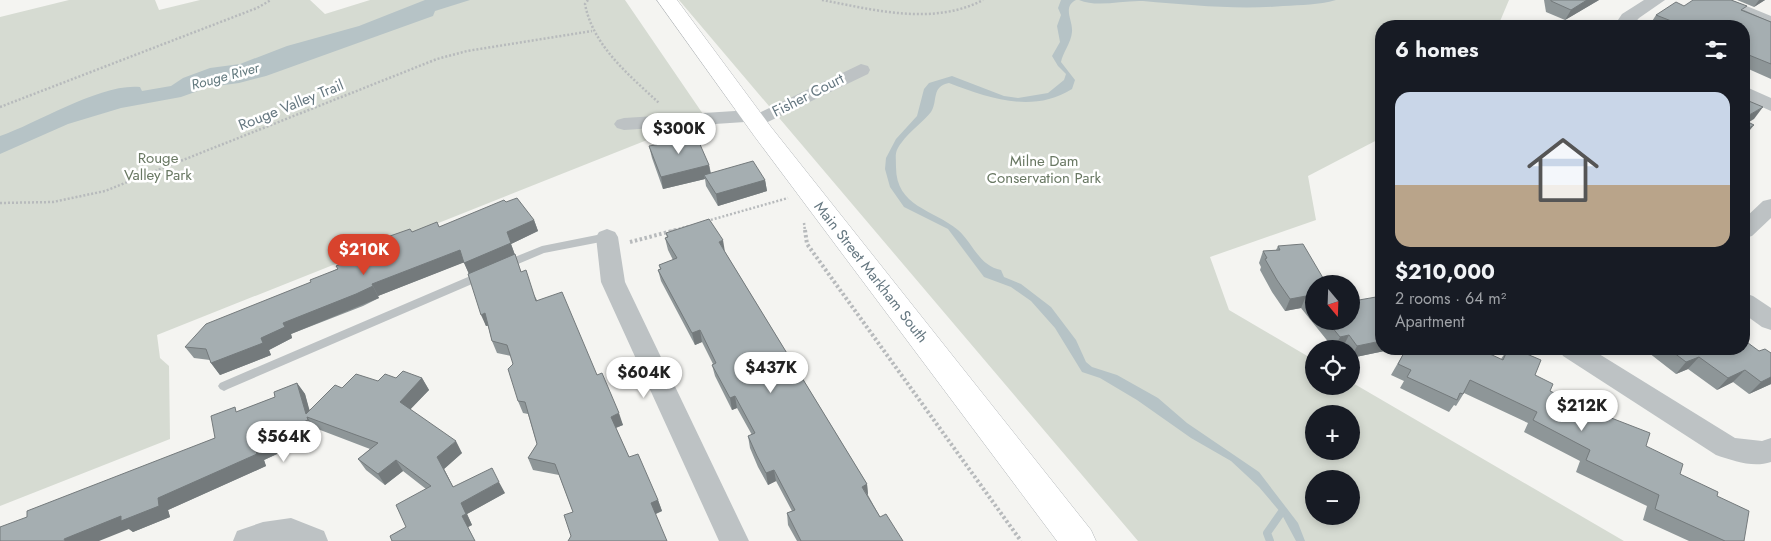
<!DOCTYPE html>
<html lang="en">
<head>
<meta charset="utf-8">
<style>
  body { margin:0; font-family:Jost,sans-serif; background:#242831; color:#f1f3f6; height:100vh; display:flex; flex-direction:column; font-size:19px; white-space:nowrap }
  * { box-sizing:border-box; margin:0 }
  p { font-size:16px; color:#9ea1a6 }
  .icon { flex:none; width:28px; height:28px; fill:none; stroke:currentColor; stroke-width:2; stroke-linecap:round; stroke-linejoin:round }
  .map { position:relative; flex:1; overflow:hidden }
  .side { position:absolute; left:1375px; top:20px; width:375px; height:335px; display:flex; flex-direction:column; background:#171b24; border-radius:20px; box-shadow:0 2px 8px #0003 }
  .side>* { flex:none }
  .needle { width:32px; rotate:161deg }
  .tools { position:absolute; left:1305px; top:275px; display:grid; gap:10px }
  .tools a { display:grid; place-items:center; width:55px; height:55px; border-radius:50%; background:#171b24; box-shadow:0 2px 8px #0003; font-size:25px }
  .price { position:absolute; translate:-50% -42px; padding:0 11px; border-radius:18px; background:#fff; color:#222; font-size:16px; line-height:32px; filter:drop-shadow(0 1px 2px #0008) }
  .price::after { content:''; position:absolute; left:50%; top:30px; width:15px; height:11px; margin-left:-8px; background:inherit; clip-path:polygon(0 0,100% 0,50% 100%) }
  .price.active { background:#d8432d; color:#fff }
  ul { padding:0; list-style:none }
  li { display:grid; align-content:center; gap:10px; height:265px; padding:0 20px }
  li span { display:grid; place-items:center; height:155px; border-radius:15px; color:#555 }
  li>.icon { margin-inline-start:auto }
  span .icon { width:90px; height:90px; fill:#fffc; stroke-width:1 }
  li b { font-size:21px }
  h2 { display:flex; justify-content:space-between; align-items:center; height:60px; padding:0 20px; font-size:21px }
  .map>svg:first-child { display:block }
  .green { fill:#d6dbd2; fill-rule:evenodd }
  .water { fill:#b6c3c6 }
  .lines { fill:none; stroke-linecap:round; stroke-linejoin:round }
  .stream { stroke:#b6c3c6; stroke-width:8 }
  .primary-casing { stroke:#b3b7ba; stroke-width:1 }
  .path-far1 { stroke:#b7babc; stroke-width:2.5; stroke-dasharray:2 2; stroke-linecap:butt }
  .path { stroke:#b7babc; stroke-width:4; stroke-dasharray:2.5 2.5; stroke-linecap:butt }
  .service { fill:#bdc2c4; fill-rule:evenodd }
  .minor { fill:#bdc2c4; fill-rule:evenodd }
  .primary { fill:#fff; fill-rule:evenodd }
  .wall { fill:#8e9698 }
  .shaded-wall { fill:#747a7c }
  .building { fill:#a5aeb1; stroke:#747a7c }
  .labels { text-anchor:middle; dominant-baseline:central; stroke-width:5; stroke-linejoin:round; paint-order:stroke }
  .far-water-label { font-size:14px; font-style:italic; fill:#61787d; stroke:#fff }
  .street-label { font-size:15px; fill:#657780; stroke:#fff }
  .park-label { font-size:15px; fill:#697863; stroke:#fff }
</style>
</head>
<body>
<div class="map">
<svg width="1771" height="541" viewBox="0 0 1771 541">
  <rect width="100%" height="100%" fill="#f4f4f1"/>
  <g class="green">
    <polygon points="69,0 155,0 159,10 200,0 310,0 325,14 370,0 625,0 705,117 157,335 160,358 169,366 170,439 0,506 0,17"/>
    <path d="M679,0H1509L1498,26H1381V138L1308,176L1316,220L1210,257L1229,310L1314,360V386H1351V382L1624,541H1138ZM1314,414H1351V451H1314ZM1314,479H1351V516H1314Z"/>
  </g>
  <g class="water">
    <path d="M425,0H470L435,11L433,16L266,76L239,83L209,87L181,97L121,108L68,124L0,154V136C38,123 101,83 140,87L142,91L171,86L183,78L210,68L240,64L287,46L359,26Z"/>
    <path d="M1061,0H1076C1062,7 1073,20 1072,32C1071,43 1063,52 1061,62L1075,80L1072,89C1032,114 989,98 949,83C931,86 938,102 931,112C923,122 909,132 902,142C894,152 896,155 896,167C896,207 933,209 958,230C973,243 979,266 1001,270L1004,277L1021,284L1051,307L1076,340L1086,362L1092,367L1117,375L1158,398L1187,423L1259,472L1298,523L1305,541H1296L1281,513L1259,487L1231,461L1191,438L1137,400L1100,378L1082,372L1055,328L1031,301L1011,287L984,277L948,229L904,207L890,187L885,169L886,158L896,139L917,116L924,89L929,83L952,76L1004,96L1018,98L1048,93L1064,80L1066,74L1058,66L1052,56L1060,42L1057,26L1061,15L1058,8Z"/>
    <path d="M1079,0H1336C1318,5 1302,5 1283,6C1236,10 1190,5 1143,1C1122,0 1098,8 1079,0Z"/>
  </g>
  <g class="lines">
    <polyline class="stream" points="1270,541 1267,533 1281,513"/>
    <g class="primary-casing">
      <polygon id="primary" points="657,0 677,0 771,127 1091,530 1096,541 1057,541 755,137"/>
    </g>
    <g class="path-far1">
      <path d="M588,0L585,4C593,46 629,75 659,103"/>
      <path d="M822,0C875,10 933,26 983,0"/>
      <polyline points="0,107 257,8 271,0"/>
      <polyline points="0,203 53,202 105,191 437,59 467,51 592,31"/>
      <polyline points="707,221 788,198"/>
      <polyline points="804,223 805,231"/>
      <polyline points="671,231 689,226"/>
    </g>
    <g class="path">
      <polyline points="805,230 807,244 1021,541"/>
      <polyline points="630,242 676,230"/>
    </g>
    <g class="service">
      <polygon points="607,233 612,237 611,240 544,253 504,270 498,266 500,263 542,246"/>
      <polygon points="482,271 488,275 486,278 228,389 224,391 220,389 218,386 220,383"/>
    </g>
    <g class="minor">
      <polygon points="1644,0 1665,0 1639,18 1632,26 1614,26 1622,14"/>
      <polygon points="1709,0 1732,0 1771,16 1771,27 1711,4"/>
      <polygon points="861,64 868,66 870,70 868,74 755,128 748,126 745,122 624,130 617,128 614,124 617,120 624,118 751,110 759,113"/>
      <polygon points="1744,86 1771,98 1771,111 1744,99"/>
      <polygon points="1771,199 1771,218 1752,236 1744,238 1744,219 1763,201"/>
      <polygon points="607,229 615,232 618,237 625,282 749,541 719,541 601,282 596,237 599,232"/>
      <polygon points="1744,293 1753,296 1771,308 1771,330 1762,327 1744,314"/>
      <path d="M1559,349H1591L1735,438L1762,441L1771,438V462C1753,468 1734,461 1716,455L1563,356Z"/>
      <polygon points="291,518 324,531 328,541 233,541 237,531 263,522"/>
    </g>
    <use href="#primary" class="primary"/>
  </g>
  <g class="wall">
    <polygon points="1544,0 1599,0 1565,20 1546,12"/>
    <polygon points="1737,0 1765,0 1754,7"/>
    <polygon points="1684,6 1744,10 1771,22 1771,79 1744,67 1744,26 1649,26 1656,15"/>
    <polygon points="660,140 709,165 711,173 765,180 767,191 718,206 706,186 705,179 663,189 652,158 649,146 661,144"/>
    <polygon points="506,202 534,220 538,231 511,244 521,272 537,300 597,375 623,425 616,428 629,457 658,500 662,511 656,514 571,536 573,512 559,475 533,470 528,458 537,444 528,414 523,413 518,401 513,364 511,356 497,353 492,341 488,326 486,326 469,274 464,262 378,296 379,298 363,306 291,334 292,338 269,350 271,355 220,375 211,363 210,360 194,358 185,347 368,253 392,240 390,236 439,227"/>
    <polygon points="666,233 725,252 867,484 868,495 880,517 903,541 797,541 788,525 787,513 792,511 776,481 768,485 758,467 750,448 748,436 752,435 737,408 732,410 715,376 712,365 713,364 702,342 695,345 661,281 658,270 660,269 659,265 673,260 668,250 665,238 667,238"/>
    <polygon points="1278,246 1326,283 1347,284 1314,284 1314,321 1351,321 1381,349 1394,349 1351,358 1351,349 1344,349 1343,347 1334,349 1301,308 1285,311 1272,292 1260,270 1261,267 1259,263 1263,251 1276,250"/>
    <polygon points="1406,349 1501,359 1508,349 1515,349 1535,375 1550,391 1646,446 1680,474 1717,496 1744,541 1689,541 1643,520 1647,506 1576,472 1580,461 1524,432 1528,423 1464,393 1456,406 1454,405 1449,412 1400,388 1404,381 1391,375"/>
    <polygon points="1650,349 1744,349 1771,353 1771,384 1749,394 1733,382 1717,390 1688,369 1676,374 1649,353 1651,350"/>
    <polygon points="422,378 429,390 410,409 462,453 444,469 453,487 505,493 467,514 472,525 468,527 406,527 426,489 403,471 385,485 366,470 358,459 370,449 315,428 316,432 276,449 277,454 264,460 266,466 168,510 170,517 133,532 129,529 27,517 215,438 239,411 275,397 297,383 305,394 309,410 342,388 378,381"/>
  </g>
  <g class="shaded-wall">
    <polygon points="1587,0 1599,0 1565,20 1571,10"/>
    <polygon points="1759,0 1765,0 1754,7"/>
    <polygon points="1763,107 1754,119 1744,125 1744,118"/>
    <polygon points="1754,125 1745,136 1744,137 1744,131"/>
    <polygon points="709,165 711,177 704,175 705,179 663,189 661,177"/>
    <polygon points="765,180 767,191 718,206 716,194"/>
    <polygon points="534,220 538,231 511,244 515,255 469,274 464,263 507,232"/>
    <polygon points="723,240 725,252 719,242"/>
    <polygon points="460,250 465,262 378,296 372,284"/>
    <polygon points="373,286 379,298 291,334 292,338 269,350 271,355 220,375 211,363 261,338 283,323"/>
    <polygon points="1306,296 1301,308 1285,311 1290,299"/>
    <polygon points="485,313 490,325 486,326 481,315"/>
    <polygon points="700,330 702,342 695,345 692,333"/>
    <polygon points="1349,335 1343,347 1334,349 1340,337"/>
    <polygon points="1381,341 1381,349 1394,349 1351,358 1357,346"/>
    <polygon points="1699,357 1688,369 1676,374 1686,362"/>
    <polygon points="1745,370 1733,382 1717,390 1728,378"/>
    <polygon points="1771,377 1771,384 1749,394 1761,382"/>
    <polygon points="422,378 429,390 406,414 400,402"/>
    <polygon points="297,383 305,394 312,419 306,414"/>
    <polygon points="735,396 737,408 732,410 730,398"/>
    <polygon points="619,413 623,425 615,428 611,417"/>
    <polygon points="307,417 315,428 316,432 276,449 277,454 264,460 266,466 168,510 170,517 133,532 129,529 99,541 65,541 64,539 255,448 267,437"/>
    <polygon points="456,441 462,453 444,469 459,498 437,457"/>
    <polygon points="396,460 403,471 385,485 378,474"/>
    <polygon points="774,470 776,481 768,485 766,473"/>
    <polygon points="499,482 505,493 467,514 472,525 468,527 475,541 462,516 461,503"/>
    <polygon points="867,484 868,495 862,487"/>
    <polygon points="658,500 662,511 655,514 651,503"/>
  </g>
  <g class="building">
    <polygon points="1551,0 1587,0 1571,10 1551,1"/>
    <polygon points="1693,0 1731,0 1747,6 1741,10 1771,22 1771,64 1744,53 1744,26 1684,26 1656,15 1676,2 1684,6"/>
    <polygon points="1572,22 1580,26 1551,26"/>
    <polygon points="1744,99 1763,107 1744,118"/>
    <polygon points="1744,120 1754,125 1744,131"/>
    <polygon points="695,133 709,165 661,177 649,146 661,144 660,140"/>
    <polygon points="753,161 765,180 716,194 704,175"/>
    <polygon points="517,198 534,220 507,232 511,243 464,263 460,250 372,284 373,286 356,294 283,323 285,327 261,338 263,343 211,363 206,349 185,347 206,324 311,282 310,280 338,269 336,266 368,253 367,250 393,240 390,236 410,229 412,232 437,222 439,227 504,200 506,202"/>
    <polygon points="709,219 723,240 719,242 725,252 867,484 862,487 880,517 886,514 903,541 801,541 787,513 795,510 774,470 766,473 757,456 748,436 755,433 735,396 730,398 712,365 716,363 700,330 692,333 658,270 661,269 659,265 677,258 665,238 668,237 666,233"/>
    <polygon points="1303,244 1326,283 1344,280 1347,284 1314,284 1314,305 1306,296 1290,299 1277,280 1265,259 1267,258 1263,251 1280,250 1278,246"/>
    <polygon points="515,254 521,272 526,270 536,301 562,292 597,375 602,373 619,413 611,417 629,457 638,454 658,500 651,503 667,541 568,541 571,536 564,515 573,512 555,464 528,458 537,444 525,402 518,401 508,369 513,364 507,345 492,341 485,313 481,315 468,274"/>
    <polygon points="1351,290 1359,300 1376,297 1381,303 1381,341 1357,346 1349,335 1340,337 1327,321 1351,321"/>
    <polygon points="1744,340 1759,351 1765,349 1771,353 1771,377 1761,382 1745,370 1728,378 1699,357 1686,362 1669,349 1744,349"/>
    <polygon points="1406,349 1479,349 1503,360 1508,349 1515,349 1541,360 1535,375 1553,384 1550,391 1588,409 1650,433 1646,446 1683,464 1680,474 1718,492 1717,496 1749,511 1744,541 1725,541 1655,509 1659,495 1586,460 1590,450 1533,420 1537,412 1470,380 1463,394 1460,393 1457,400 1407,377 1411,370 1398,364"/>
    <polygon points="403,371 422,378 400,402 456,441 437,457 453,487 492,468 499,482 461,503 466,514 462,516 475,541 392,541 390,536 406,527 396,505 431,486 396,460 378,474 358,459 378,443 307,417 308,420 267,437 269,442 255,448 257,454 158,498 159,506 121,521 121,516 64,539 65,541 0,541 0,527 27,517 27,511 215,438 211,416 235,407 236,412 275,397 274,392 297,383 306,414 335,385 342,388 356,374 378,381 385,374 396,378"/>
  </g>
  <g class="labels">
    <g class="far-water-label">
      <text transform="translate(225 76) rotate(-15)">Rouge River</text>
    </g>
    <g class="street-label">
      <text transform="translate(808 95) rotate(-27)">Fisher Court</text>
      <text transform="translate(291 105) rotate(-22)">Rouge Valley Trail</text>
      <text transform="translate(871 272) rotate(52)">Main Street Markham South</text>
    </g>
    <g class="park-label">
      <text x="158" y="158">Rouge<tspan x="158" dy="17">Valley Park</tspan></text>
      <text x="1044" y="161">Milne Dam<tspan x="1044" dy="17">Conservation Park</tspan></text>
    </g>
  </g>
</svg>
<div class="tools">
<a><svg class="needle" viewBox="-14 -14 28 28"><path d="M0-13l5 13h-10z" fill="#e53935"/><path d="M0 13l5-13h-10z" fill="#9ea1a6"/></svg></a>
<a><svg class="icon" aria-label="locate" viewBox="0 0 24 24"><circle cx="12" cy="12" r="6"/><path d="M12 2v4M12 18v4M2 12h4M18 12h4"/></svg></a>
<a>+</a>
<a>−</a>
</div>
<b class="price" style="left:679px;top:155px">$300K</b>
<b class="price active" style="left:364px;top:276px">$210K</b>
<b class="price" style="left:771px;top:394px">$437K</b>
<b class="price" style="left:644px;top:399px">$604K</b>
<b class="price" style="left:1582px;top:432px">$212K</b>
<b class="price" style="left:284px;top:463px">$564K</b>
<section class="side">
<h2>6 homes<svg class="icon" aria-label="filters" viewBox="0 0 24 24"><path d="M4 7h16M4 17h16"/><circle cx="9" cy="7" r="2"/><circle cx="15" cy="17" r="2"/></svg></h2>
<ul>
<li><span style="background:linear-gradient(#c9d6e8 60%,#b9a48a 0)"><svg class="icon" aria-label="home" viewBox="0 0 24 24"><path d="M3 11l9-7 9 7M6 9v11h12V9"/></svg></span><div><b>$210,000</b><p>2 rooms · 64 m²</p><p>Apartment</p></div></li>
</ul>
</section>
</div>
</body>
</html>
